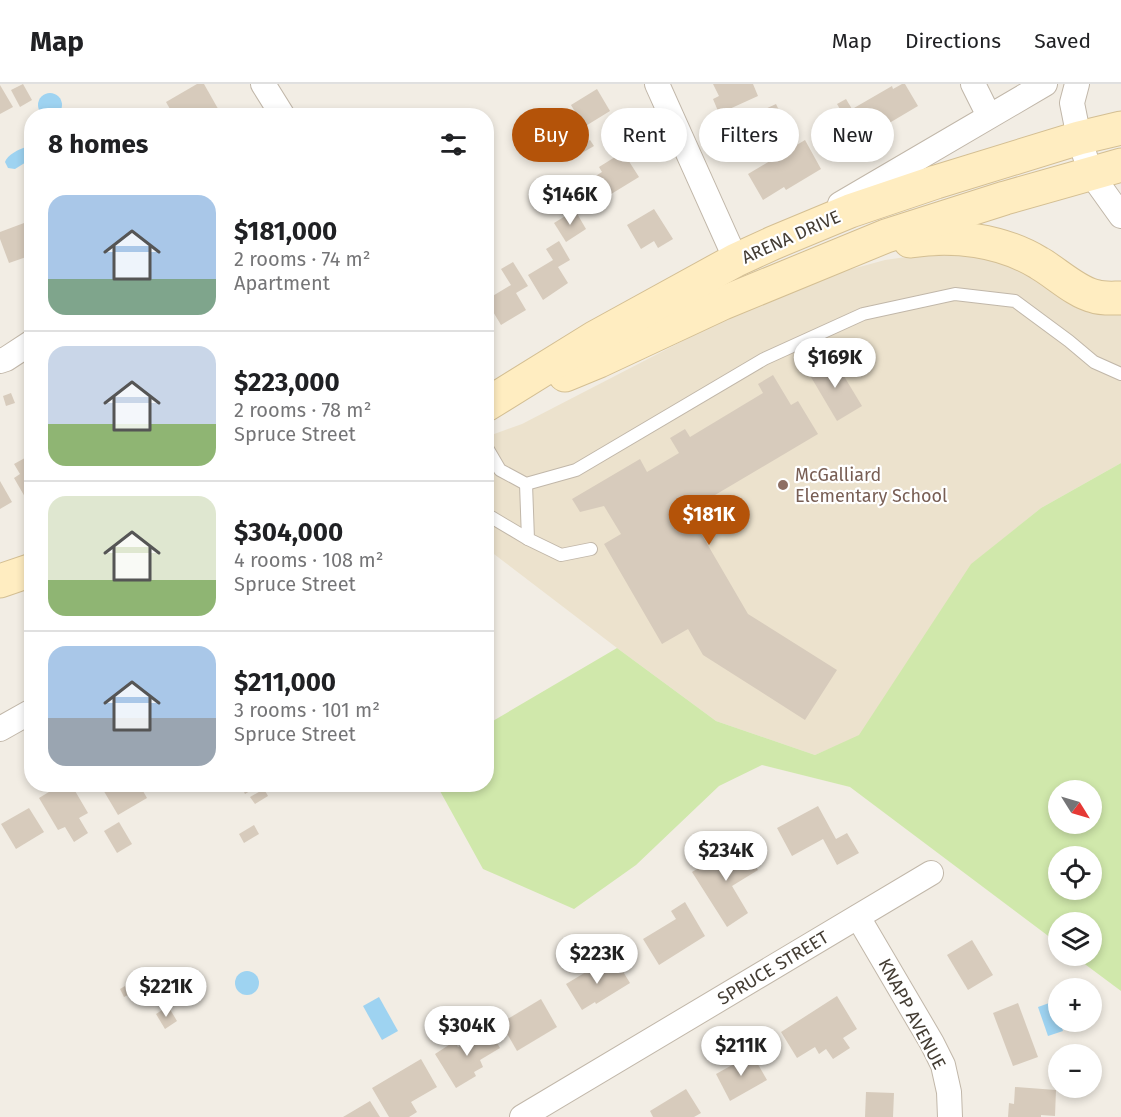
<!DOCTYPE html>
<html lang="en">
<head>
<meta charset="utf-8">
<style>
  body { margin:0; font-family:"Fira Sans",sans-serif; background:#f2f2f2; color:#202124; height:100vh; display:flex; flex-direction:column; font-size:22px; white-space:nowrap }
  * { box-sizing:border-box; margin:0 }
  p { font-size:20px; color:#757577 }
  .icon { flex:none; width:33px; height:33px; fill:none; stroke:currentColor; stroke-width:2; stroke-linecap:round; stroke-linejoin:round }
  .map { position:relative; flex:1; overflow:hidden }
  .drawer { position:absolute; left:24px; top:24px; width:470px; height:684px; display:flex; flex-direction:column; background:#fff; border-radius:24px; box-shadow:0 3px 9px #0003 }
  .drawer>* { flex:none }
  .banner { position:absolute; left:512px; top:24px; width:519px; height:54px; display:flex; gap:12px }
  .needle { width:39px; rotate:127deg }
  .tools { position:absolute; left:1048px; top:696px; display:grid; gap:12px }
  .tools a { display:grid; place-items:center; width:54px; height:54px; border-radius:50%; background:#fff; box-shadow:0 3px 9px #0003; font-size:30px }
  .price { position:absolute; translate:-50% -51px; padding:0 14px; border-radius:21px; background:#fff; color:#222; font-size:20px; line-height:39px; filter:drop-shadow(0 2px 3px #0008) }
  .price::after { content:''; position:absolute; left:50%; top:36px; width:18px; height:14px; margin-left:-9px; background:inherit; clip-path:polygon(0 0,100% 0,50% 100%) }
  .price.current { background:#b45309; color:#fff }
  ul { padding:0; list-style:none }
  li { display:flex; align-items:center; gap:18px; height:150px; padding:0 24px }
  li+li { border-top:2px solid #e0e0e0 }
  li span { display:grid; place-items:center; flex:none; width:168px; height:120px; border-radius:18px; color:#555 }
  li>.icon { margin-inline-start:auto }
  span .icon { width:72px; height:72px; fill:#fffc; stroke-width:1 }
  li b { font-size:26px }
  h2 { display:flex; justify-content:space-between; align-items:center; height:72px; padding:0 24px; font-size:26px }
  .chip { padding:0 21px; border-radius:27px; background:#fff; box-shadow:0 3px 9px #0003; font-size:21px; line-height:54px }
  .chip.current { background:#b45309; color:#fff }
  header { display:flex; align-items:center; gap:36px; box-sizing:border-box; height:84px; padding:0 30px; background:#fff; border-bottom:2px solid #e0e0e0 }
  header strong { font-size:28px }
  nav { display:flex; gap:33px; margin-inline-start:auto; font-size:21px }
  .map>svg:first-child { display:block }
  .education { fill:#ece2cd }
  .green { fill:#d0e8ab; fill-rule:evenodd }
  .water { fill:#9ed3f1 }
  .building { fill:#d7cbbc }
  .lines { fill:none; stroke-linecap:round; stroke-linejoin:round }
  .lane-casing { stroke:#c1b7a9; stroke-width:14 }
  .street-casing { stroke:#c1b7a9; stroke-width:26 }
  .secondary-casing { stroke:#d4bf93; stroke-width:35 }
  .lane { stroke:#fff; stroke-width:12 }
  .street { stroke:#fff; stroke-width:24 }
  .secondary { stroke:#ffedc1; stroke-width:33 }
  .education-dot { fill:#8d6e63; stroke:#fff; stroke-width:2 }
  .labels { text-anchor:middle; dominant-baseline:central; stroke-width:4.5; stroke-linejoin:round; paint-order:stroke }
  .street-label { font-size:18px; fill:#443d34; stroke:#fff }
  .education-label { font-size:18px; fill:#785e54; stroke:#fff; text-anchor:start }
</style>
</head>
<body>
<header>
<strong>Map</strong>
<nav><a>Map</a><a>Directions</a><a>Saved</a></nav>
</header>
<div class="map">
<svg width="1121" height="1033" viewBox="0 0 1121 1033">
  <rect width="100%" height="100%" fill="#f2ede4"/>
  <polygon class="education" points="964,167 1121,220 1121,379 1041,424 972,480 859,652 815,671 716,637 617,564 486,464 486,353 522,340 733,231 841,188 885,176 941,168"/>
  <path class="green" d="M1121,379V907L1074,872H1092V838H1059V860L850,703L762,681L719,702L636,781L574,825L483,785L440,707L442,701L486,700V641L617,564L716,637L815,671L859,651L971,480L1041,424ZM1059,706H1092V740H1059ZM1059,772H1092V806H1059Z"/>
  <g class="water">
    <circle cx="50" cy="21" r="12"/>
    <path d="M26,63L31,66V75L15,85L8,84L5,78C7,71 19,65 26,63Z"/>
    <circle cx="247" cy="899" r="12"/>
    <polygon points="379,913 398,947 382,956 363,922"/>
    <polygon points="1052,918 1063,947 1048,952 1038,923"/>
  </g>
  <g class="building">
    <polygon points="23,0 32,16 20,23 11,6"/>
    <polygon points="197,0 204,0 221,30 219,32 174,32 166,18"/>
    <polygon points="713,0 753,0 758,12 725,27 724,24 718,27 713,15 719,12"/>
    <polygon points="902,0 905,0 918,22 869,51 854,24 892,2 893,5"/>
    <polygon points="0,1 13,23 0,30"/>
    <polygon points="597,5 610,27 584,43 571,21"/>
    <polygon points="846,15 852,25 843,30 837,20"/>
    <polygon points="776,20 790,49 747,70 742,58 735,61 727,43"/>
    <polygon points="840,38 845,48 833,54 828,43"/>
    <polygon points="590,56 594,62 582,69 578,63"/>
    <polygon points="805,56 821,85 786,106 784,103 763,116 748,90"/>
    <polygon points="623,68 639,93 603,115 591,95 602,88 599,83"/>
    <polygon points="654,125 673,155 658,164 654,157 641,165 627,141"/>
    <polygon points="575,126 586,145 566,158 554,139"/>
    <polygon points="32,136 32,171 9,179 0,155 0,148"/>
    <polygon points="559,157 570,176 558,183 568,199 543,216 528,191 553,176 546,165"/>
    <polygon points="513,178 528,202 516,209 526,226 501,241 486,216 511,201 501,185"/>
    <polygon points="833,274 862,322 837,337 808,288"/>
    <polygon points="773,291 791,321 798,317 818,350 688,427 748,530 837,586 805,636 703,571 688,545 662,560 604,460 621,450 604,422 580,428 572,415 640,375 647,388 679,369 670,354 685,345 690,353 763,309 758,300"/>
    <polygon points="11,309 15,319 6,322 3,312"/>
    <polygon points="32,370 32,419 29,420 14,394 20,390 14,380"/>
    <polygon points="0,397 12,418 0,425"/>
    <polygon points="62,700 71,700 88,729 79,734 88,749 74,758 65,743 58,746 39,714"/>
    <polygon points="108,700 139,700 147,714 118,731 102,704"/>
    <polygon points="240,700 261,700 245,710"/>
    <polygon points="264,705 268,712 255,720 250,713"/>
    <polygon points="818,722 836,755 847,749 859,769 837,781 823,755 792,772 777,744"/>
    <polygon points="29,724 44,748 16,765 1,740"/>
    <polygon points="119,738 132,760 117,769 104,747"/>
    <polygon points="254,741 259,750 244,759 239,750"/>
    <polygon points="741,758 758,786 732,802 748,829 727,843 692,788"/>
    <polygon points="685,818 705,852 659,881 643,855 676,835 671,827"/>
    <polygon points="972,856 993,891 968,906 947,871"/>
    <polygon points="601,879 607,889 619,881 630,899 596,920 595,918 582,926 566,900"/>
    <polygon points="156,885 162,896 149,903 143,892"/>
    <polygon points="130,899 134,908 124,913 120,905"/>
    <polygon points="837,912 857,945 843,954 850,964 833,975 826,965 819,970 815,963 797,974 781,948"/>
    <polygon points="541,915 557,943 517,967 501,939"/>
    <polygon points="1018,919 1038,973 1013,982 993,929"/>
    <polygon points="168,922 177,937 165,945 156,930"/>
    <polygon points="489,945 500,964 480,976 483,983 474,988 476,992 456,1004 435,970 455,957 458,963"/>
    <polygon points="752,970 767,996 730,1017 716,990"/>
    <polygon points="421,975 437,1003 411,1018 417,1028 409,1033 389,1033 372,1004"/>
    <polygon points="1015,1003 1056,1006 1055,1032 1041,1031 1041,1033 1008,1033 1009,1019 1014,1020"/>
    <polygon points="686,1005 701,1029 694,1033 653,1033 650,1027"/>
    <polygon points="866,1008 894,1009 893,1033 865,1033"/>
    <polygon points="370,1017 380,1033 343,1033"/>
  </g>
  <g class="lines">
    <g class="lane-casing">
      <g id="lane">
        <polyline points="486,362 500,386 526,400 576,386 764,275 863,230 955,210 1015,217 1069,257 1094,278 1121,290"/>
        <polyline points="526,400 528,455 561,471 591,465"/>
        <polyline points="486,430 528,455"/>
      </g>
    </g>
    <g class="street-casing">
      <g id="street">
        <polyline points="263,0 283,32"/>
        <polyline points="657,0 736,176"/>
        <polyline points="973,0 989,32"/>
        <polyline points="1077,0 1072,19 1079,54 1091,90 1121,132"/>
        <polyline points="840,120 1045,0"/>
        <polyline points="0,277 6,275 32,258"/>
        <polyline points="0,645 32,627"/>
        <polyline points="858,833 932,959 943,981 949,1008 950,1033"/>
        <polyline points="522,1033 931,789"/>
      </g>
    </g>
    <g class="secondary-casing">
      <g id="secondary">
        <path d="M910,157C953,150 1001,156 1039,179C1055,188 1076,208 1094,212C1102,215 1112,214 1121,214"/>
        <polyline points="565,291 599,277 723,219 886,152 1005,114 1121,81"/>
        <polyline points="486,321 594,254 736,176 773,159 850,127 936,98 1079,54 1121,44"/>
        <polyline points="0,497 32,486"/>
      </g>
    </g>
    <use href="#lane" class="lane"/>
    <use href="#street" class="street"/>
    <use href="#secondary" class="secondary"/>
  </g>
  <circle class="education-dot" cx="783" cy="401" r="6"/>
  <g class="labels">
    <g class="street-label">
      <text transform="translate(791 153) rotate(-24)">ARENA DRIVE</text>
      <text transform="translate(773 884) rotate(-31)">SPRUCE STREET</text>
      <text transform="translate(912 930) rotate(62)">KNAPP AVENUE</text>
    </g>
    <g class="education-label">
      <text x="795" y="391">McGalliard<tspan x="795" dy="21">Elementary School</tspan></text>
    </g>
  </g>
</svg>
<div class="tools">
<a><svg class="needle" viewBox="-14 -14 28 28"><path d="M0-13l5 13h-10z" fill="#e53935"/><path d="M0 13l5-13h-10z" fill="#757577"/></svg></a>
<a><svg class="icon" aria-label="locate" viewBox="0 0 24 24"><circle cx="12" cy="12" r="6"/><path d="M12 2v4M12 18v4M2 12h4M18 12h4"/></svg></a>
<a><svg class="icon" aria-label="layers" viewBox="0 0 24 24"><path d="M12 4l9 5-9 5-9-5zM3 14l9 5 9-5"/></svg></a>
<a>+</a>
<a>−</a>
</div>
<b class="price" style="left:570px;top:142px">$146K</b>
<b class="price" style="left:835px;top:305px">$169K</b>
<b class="price current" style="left:709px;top:462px">$181K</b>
<b class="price" style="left:726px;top:798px">$234K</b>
<b class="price" style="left:597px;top:901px">$223K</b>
<b class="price" style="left:166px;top:934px">$221K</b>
<b class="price" style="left:467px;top:973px">$304K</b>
<b class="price" style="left:741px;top:993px">$211K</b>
<div class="banner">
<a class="chip current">Buy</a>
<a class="chip">Rent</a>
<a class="chip">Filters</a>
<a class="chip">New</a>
</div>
<section class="drawer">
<h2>8 homes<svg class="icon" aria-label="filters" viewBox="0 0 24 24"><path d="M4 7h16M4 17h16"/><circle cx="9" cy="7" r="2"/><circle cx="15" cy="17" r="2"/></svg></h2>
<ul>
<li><span style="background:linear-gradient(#a9c7e8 70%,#7fa58c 0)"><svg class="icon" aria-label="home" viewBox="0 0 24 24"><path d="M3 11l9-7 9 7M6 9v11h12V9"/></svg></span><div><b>$181,000</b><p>2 rooms · 74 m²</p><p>Apartment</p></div></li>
<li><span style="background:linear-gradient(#c9d6e8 65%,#8fb573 0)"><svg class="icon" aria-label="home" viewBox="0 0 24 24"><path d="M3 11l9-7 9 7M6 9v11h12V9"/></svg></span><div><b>$223,000</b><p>2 rooms · 78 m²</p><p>Spruce Street</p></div></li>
<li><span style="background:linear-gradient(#dfe7d0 70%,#8fb573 0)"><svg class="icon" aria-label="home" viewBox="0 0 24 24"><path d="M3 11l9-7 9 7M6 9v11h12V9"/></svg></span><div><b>$304,000</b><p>4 rooms · 108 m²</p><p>Spruce Street</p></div></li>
<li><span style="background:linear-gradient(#a9c7e8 60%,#9aa5b1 0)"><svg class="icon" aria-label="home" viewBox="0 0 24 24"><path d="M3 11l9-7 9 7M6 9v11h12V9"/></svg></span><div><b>$211,000</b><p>3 rooms · 101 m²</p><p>Spruce Street</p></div></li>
</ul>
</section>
</div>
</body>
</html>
